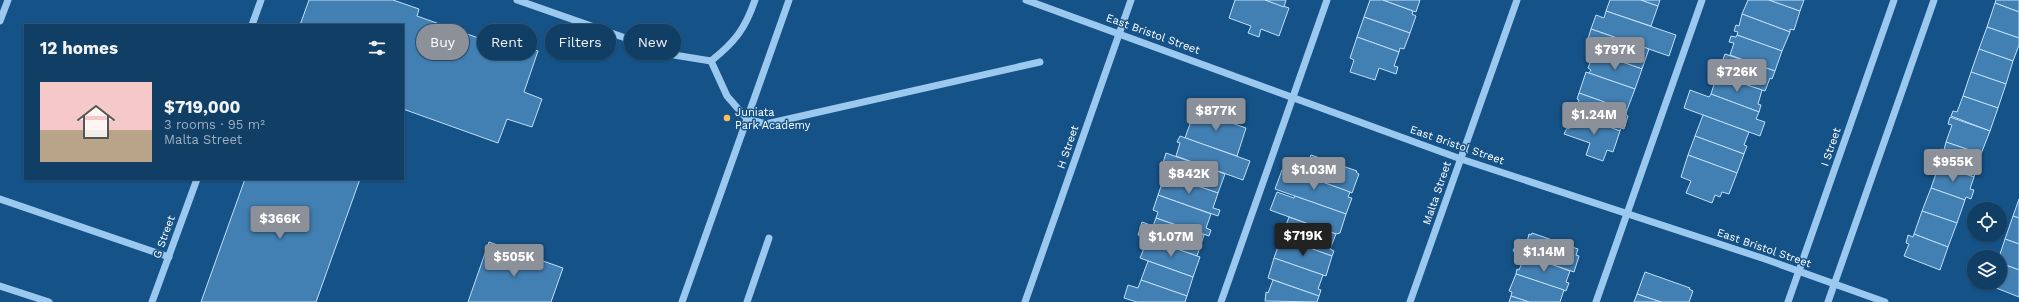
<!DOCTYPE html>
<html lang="en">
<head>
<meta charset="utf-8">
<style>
  body { margin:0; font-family:"Work Sans",sans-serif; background:#1e496e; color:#f1f3f6; height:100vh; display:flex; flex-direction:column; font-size:15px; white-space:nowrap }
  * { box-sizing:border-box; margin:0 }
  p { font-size:13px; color:#9caebf }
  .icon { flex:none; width:22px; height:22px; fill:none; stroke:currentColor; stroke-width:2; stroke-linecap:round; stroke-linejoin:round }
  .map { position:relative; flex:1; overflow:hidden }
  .drawer { position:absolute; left:24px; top:24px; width:380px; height:156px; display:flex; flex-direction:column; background:#103e65; border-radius:0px; box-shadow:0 1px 3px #0004,0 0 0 1px #305779 }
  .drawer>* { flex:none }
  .guide { position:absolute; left:416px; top:24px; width:380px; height:36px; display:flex; gap:8px }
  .buttons { position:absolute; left:1967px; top:202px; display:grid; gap:8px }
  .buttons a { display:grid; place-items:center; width:40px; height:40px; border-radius:50%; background:#103e65; box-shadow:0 1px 3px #0004,0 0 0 1px #305779; font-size:20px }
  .price { position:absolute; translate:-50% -34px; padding:0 9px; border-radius:4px; background:#8c9099; color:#fff; font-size:13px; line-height:26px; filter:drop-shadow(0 1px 2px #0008) }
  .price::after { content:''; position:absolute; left:50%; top:24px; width:12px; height:9px; margin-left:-6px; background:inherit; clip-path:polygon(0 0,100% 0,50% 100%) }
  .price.on { background:#222; color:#fff }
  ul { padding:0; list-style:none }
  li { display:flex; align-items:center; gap:12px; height:100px; padding:0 16px }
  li+li { border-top:1px solid #305779 }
  li span { display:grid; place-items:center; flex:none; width:112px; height:80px; border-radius:0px; color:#555 }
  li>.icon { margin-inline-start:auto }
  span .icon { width:48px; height:48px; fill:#fffc; stroke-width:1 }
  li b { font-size:17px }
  h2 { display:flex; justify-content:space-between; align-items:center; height:48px; padding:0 16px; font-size:17px }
  .chip { padding:0 14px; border-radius:18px; background:#103e65; box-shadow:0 1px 3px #0004,0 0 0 1px #305779; font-size:14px; line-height:36px }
  .chip.on { background:#8c9099; color:#fff }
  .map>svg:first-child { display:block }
  .building { fill:#427fb2; stroke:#c0e0fb }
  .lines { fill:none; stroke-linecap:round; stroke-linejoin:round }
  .minor { stroke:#9ac8ee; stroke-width:7 }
  .poi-dot { fill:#ffbe57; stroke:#155287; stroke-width:1.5 }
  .labels { text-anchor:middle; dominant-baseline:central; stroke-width:3; stroke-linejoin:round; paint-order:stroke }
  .street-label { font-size:11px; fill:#fff; stroke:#155287 }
  .poi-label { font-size:11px; fill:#fff; stroke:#155287; text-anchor:start }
</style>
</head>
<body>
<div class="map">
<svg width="2019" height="302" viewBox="0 0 2019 302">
  <rect width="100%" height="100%" fill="#155287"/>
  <g class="building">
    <polygon points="309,0 393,0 419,9 417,16 526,55 529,48 538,51 524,92 542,99 532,127 507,119 498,143 403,109 403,25 300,25"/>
    <polygon points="1235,0 1265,0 1289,8 1279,36 1261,29 1259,37 1248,33 1251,26 1229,18"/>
    <polygon points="1265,0 1286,0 1284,7"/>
    <polygon points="1370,0 1383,0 1413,11 1412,14 1416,16 1410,33 1364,17"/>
    <polygon points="1383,0 1420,0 1416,12"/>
    <polygon points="1610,0 1641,0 1658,6 1651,26 1606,11"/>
    <polygon points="1641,0 1660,0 1658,6"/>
    <polygon points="1748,0 1769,0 1800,11 1794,30 1790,29 1790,32 1742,14"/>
    <polygon points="1769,0 1804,0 1800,11"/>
    <polygon points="1996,0 2019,0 2019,12 1995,3"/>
    <polygon points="1995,3 2019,12 2019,38 1987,27"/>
    <polygon points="1606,11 1676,35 1669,56 1591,29 1596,15 1604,18"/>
    <polygon points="1742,14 1790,32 1782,51 1737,35 1738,32 1734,31 1736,25 1739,26"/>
    <polygon points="1364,17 1410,33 1404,49 1400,48 1399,52 1357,37"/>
    <polygon points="1987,27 2019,38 2019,45 2013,61 1979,49"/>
    <polygon points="1591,29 1649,49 1642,69 1594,52 1596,45 1587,42"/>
    <polygon points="1737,35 1782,51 1775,71 1730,55 1734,43 1729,42 1731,36 1736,37"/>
    <polygon points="1357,37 1399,52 1394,66 1398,67 1396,74 1379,68 1375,80 1350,72 1354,60 1350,58"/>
    <polygon points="1979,49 2013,61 2006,84 1971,72"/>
    <polygon points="1594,52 1642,69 1635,89 1589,73 1591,70 1588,68"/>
    <polygon points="1725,54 1775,71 1772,79 1770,78 1765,91 1717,75"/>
    <polygon points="1586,72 1635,89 1627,110 1579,93"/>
    <polygon points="1971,72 2006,84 1998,108 1963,96"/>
    <polygon points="1717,75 1762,90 1758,104 1761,105 1759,112 1711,94"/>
    <polygon points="1690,90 1709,97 1711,94 1759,112 1756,119 1765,122 1760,136 1684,108"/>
    <polygon points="1579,93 1627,110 1626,115 1628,116 1624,129 1621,128 1620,131 1574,114 1579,100 1577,99"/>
    <polygon points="1963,96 1998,108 1990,131 1951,116 1953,111 1957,112"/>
    <polygon points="1195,110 1220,119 1222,112 1231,115 1229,122 1246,128 1237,156 1185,138"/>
    <polygon points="1574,114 1620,131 1613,152 1607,150 1603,161 1586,155 1590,143 1564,134 1567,128 1569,129"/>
    <polygon points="1703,115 1749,132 1744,145 1747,146 1744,154 1695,136"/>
    <polygon points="1950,117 1990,131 1981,154 1946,142 1952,125 1948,124"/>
    <polygon points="1180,136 1250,161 1243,180 1176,156 1180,143 1177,142"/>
    <polygon points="1695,136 1744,154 1737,173 1688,155"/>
    <polygon points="1946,142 1981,154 1974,177 1936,164 1941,149 1944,150"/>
    <polygon points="1166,153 1225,174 1218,193 1160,173"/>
    <polygon points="1311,155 1357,171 1356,172 1359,174 1352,193 1303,175"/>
    <polygon points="1688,155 1737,173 1729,194 1722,192 1720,197 1715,195 1712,203 1686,193 1691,181 1681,177"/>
    <polygon points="1939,165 1974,177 1970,189 1974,190 1971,199 1966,197 1965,200 1931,188"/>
    <polygon points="1282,170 1302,177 1303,175 1350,192 1348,197 1352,198 1346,214 1275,189"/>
    <polygon points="1165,175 1218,193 1213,208 1220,210 1218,216 1158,195"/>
    <polygon points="245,179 360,179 316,302 201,302"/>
    <polygon points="1931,188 1965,200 1957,223 1922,211"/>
    <polygon points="1277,192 1294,198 1295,196 1346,214 1340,233 1336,234 1270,210"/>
    <polygon points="1158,195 1211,214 1206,228 1211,230 1209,236 1156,218 1158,212 1153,210"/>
    <polygon points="2019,199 2019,218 2013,216"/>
    <polygon points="1922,211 1957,223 1948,247 1914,234"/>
    <polygon points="2013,216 2019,218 2019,244 2005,239"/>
    <polygon points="1289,217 1336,234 1330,249 1334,251 1332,256 1281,238"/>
    <polygon points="1156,218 1204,235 1197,256 1138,235 1142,222 1153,226"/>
    <polygon points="1532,233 1578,249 1576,255 1579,256 1574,272 1513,251 1518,239 1527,242 1529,234 1531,235"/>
    <polygon points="1914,234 1948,247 1940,270 1904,256 1909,244 1906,243 1908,235 1913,237"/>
    <polygon points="1281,238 1332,256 1326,276 1274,258"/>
    <polygon points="2005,239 2019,244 2019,270 2000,263 1999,257"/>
    <polygon points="1151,240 1200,257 1193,277 1140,258 1145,246 1148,247"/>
    <polygon points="489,242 563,268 551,302 468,302"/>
    <polygon points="1525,255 1570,271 1566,282 1569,283 1566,291 1516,274 1517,269 1519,270"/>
    <polygon points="1274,258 1323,275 1318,289 1321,290 1319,296 1268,278"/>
    <polygon points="1148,261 1193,277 1187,296 1141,280"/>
    <polygon points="2000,263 2019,270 2019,297 1986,284 2000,283"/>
    <polygon points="1645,272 1690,288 1689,289 1693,291 1689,302 1661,302 1637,294"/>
    <polygon points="1516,274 1564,290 1560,302 1529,302 1511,296 1512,292 1509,291"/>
    <polygon points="1141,280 1187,296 1185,302 1137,302 1124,298 1128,285 1138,288"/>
    <polygon points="1273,280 1319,296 1317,302 1265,301 1266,292 1268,293"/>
    <polygon points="1637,294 1661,302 1634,302"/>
    <polygon points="1511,296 1529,302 1509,302"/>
  </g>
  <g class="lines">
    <g class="minor">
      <path d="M517,0L674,55L711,61C735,42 745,29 755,0"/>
      <polyline points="1026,0 1461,159 1765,259 1885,302"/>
      <polyline points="0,21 8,0"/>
      <polyline points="252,25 261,0"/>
      <polyline points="711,61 727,96 747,119 789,0"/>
      <polyline points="0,199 169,257"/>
      <polyline points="0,286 49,302"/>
      <polyline points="152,302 197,179"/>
      <polyline points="682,302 747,119 766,124 1040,62"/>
      <polyline points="747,302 769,238"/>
      <polyline points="1025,302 1131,0"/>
      <polyline points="1221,302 1327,0"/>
      <polyline points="1410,302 1517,0"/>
      <polyline points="1596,302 1702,0"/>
      <polyline points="1788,302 1894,0"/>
      <polyline points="1828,302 1934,0"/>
    </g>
  </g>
  <circle class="poi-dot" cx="727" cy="118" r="4"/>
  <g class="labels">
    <g class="street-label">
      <text transform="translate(1153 34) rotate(20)">East Bristol Street</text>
      <text transform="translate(1457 145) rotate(19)">East Bristol Street</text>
      <text transform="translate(1068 147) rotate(-71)">H Street</text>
      <text transform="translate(1831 147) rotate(-71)">I Street</text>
      <text transform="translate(1437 193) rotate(-71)">Malta Street</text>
      <text transform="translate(164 237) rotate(-70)">G Street</text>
      <text transform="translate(1764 248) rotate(19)">East Bristol Street</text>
    </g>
    <g class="poi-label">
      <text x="735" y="112">Juniata<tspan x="735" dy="13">Park Academy</tspan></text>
    </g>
  </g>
</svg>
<div class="buttons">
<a><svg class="icon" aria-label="locate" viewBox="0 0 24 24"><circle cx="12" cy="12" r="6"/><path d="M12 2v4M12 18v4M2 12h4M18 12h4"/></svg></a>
<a><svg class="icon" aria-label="layers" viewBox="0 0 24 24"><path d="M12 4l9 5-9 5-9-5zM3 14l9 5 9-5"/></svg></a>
</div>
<b class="price" style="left:1615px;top:71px">$797K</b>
<b class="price" style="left:1737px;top:93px">$726K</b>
<b class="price" style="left:1216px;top:132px">$877K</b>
<b class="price" style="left:1594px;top:136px">$1.24M</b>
<b class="price" style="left:1953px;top:183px">$955K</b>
<b class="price" style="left:1314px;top:191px">$1.03M</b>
<b class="price" style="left:1189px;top:195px">$842K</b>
<b class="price" style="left:280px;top:240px">$366K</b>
<b class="price on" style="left:1303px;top:257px">$719K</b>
<b class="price" style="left:1171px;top:258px">$1.07M</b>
<b class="price" style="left:1544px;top:273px">$1.14M</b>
<b class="price" style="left:514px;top:278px">$505K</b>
<div class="guide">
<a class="chip on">Buy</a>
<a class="chip">Rent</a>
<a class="chip">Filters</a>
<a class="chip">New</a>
</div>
<section class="drawer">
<h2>12 homes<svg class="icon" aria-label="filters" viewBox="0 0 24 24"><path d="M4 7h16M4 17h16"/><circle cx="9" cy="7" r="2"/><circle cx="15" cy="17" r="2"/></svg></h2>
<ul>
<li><span style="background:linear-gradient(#f6c9c9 60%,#b9a48a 0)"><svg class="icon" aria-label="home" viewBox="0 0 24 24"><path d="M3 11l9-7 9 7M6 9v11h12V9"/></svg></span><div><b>$719,000</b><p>3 rooms · 95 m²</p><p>Malta Street</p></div></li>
</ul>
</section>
</div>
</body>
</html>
